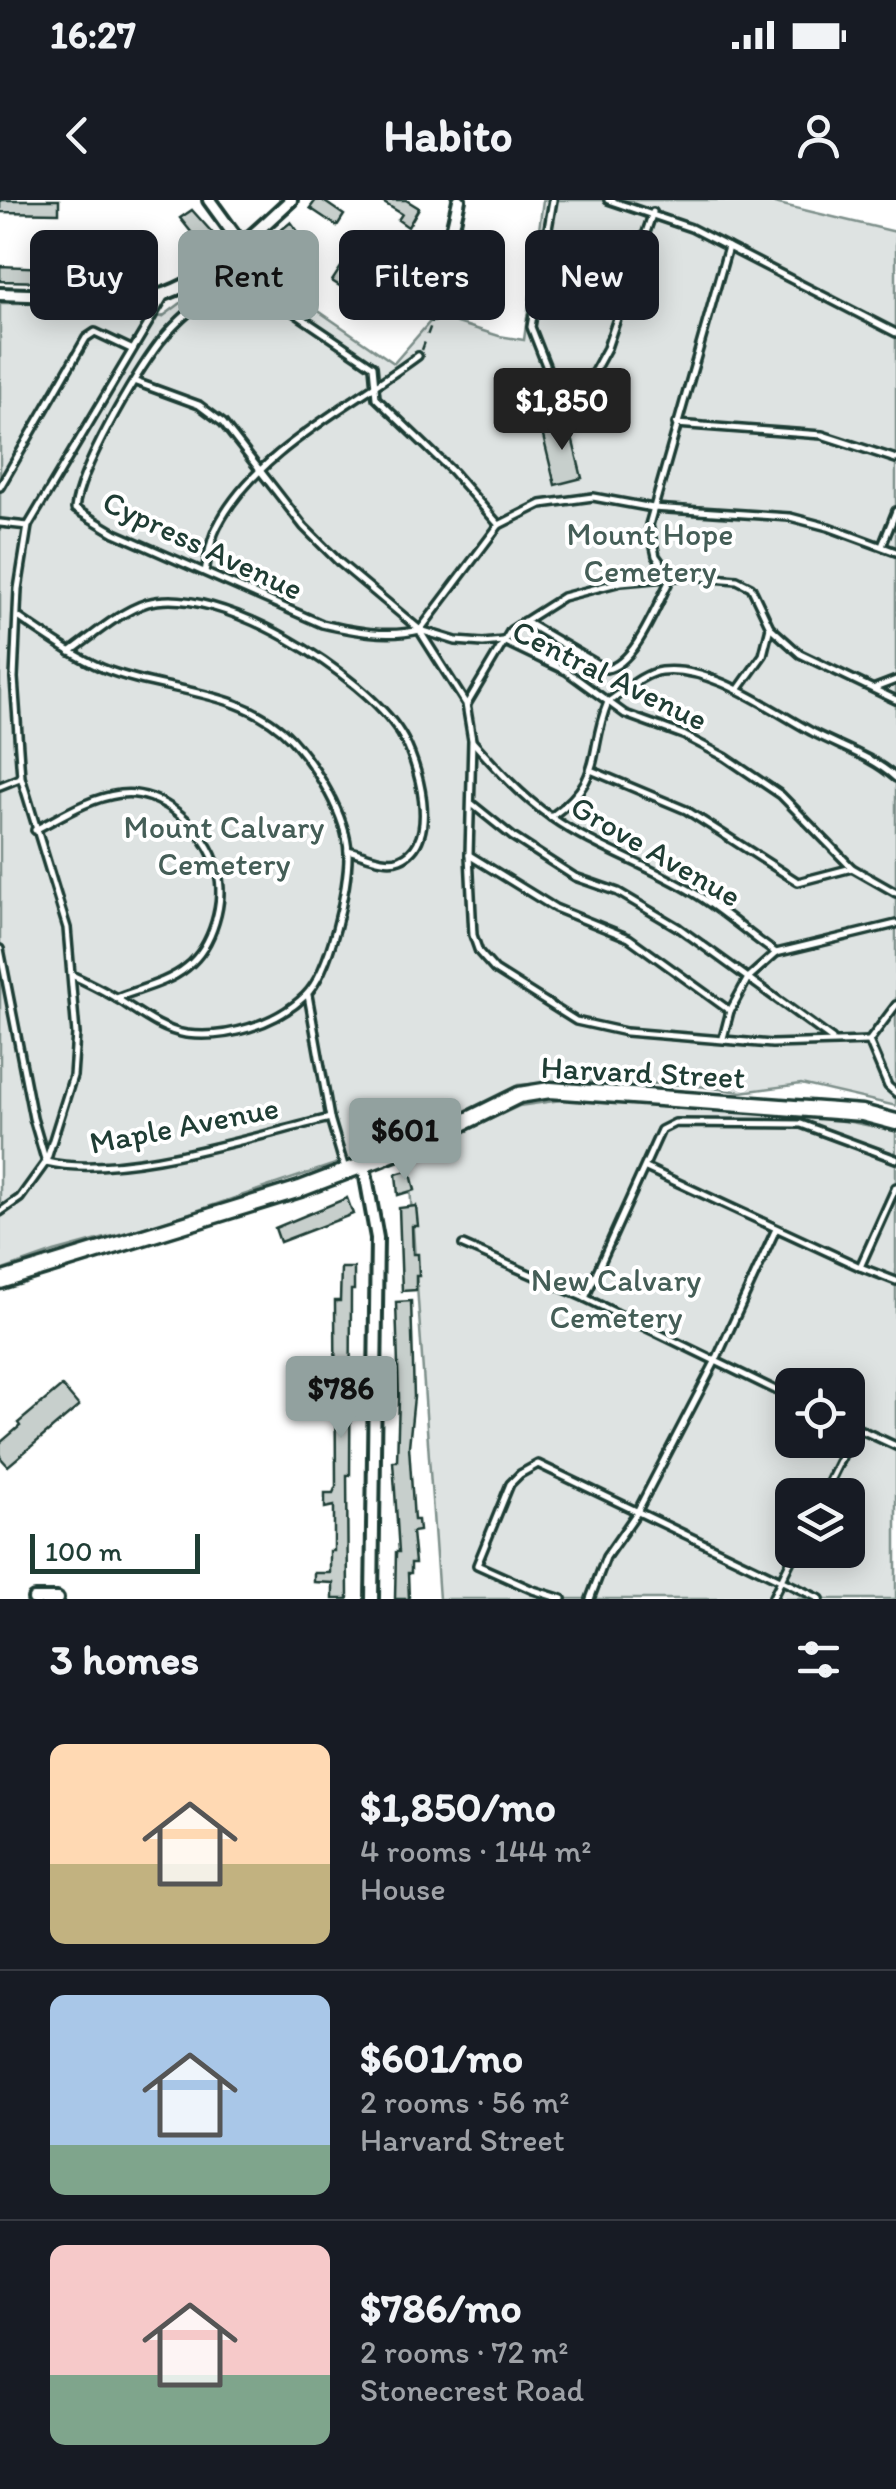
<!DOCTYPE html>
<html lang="en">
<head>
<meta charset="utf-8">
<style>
  body { margin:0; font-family:Itim,sans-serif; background:#20242c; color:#f1f3f6; height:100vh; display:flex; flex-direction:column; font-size:38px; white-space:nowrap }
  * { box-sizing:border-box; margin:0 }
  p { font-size:32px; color:#9ea1a6 }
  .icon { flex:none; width:55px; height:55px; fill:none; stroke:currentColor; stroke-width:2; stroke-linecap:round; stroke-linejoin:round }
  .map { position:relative; height:1399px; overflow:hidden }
  .details { display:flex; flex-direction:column; background:#171b24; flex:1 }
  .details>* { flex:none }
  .top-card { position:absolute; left:30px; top:30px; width:838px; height:90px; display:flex; gap:20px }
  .fabs { position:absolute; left:775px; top:1168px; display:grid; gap:20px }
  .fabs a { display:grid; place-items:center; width:90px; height:90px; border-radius:15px; background:#171b24; box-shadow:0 5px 25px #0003; font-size:50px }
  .scale { position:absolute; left:30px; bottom:25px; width:170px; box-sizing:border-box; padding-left:10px; border:5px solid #1f3d34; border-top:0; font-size:28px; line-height:35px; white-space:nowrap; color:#1f3d34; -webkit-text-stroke:8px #fff; paint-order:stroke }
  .price { position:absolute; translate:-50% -85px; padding:0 22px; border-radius:10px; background:#92a19f; color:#111; font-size:32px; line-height:65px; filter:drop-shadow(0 2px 5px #0008) }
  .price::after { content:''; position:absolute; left:50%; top:60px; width:30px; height:22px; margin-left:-15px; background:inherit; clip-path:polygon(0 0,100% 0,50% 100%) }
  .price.current { background:#222; color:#fff }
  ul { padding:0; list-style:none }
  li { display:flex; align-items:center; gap:30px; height:250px; padding:0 50px }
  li+li { border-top:2px solid #363941 }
  li span { display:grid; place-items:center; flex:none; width:280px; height:200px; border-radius:15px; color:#555 }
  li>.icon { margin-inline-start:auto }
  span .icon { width:120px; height:120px; fill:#fffc; stroke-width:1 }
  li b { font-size:42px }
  h2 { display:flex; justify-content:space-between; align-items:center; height:120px; padding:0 50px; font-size:42px }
  .chip { padding:0 35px; border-radius:15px; background:#171b24; box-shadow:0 5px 25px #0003; font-size:35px; line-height:90px }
  .chip.current { background:#92a19f; color:#111 }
  .status { display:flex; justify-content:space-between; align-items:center; height:70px; padding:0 50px; background:#171b24; direction:ltr }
  .status svg { height:28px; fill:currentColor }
  header { display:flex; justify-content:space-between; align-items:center; height:130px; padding:0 50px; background:#171b24; font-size:45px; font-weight:700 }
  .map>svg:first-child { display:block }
  .green { fill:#dee3e2; stroke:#7e908b; stroke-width:2.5; fill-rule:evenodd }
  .building { fill:#c7cfcc; stroke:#1f3d34; stroke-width:2.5 }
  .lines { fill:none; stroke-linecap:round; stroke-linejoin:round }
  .service-casing { stroke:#1f3d34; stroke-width:12 }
  .minor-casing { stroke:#1f3d34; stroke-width:18 }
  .secondary-casing { stroke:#1f3d34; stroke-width:21 }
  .path { stroke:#1f3d34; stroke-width:2.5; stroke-dasharray:8 8; stroke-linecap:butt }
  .service { stroke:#fff; stroke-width:5 }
  .minor { stroke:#fff; stroke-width:10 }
  .secondary { stroke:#fff; stroke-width:14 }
  .labels { text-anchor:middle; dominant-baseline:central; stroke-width:8; stroke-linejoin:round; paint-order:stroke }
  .park-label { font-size:32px; fill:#455e57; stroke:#fff }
  .street-label { font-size:32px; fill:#1f3d34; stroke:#fff }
</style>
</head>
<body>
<div class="status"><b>16:27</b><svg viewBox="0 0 49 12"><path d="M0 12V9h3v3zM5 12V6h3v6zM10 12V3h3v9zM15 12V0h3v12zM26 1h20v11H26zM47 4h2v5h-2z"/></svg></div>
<header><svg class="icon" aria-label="back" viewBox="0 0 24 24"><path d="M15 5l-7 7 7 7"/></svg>Habito<svg class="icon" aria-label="person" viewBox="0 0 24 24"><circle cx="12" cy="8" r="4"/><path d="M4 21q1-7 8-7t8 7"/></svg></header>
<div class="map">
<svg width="896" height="1399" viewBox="0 0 896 1399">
  <rect width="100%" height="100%" fill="#fff"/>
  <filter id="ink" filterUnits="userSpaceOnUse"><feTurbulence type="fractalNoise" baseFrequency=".01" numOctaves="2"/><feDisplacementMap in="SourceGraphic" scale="20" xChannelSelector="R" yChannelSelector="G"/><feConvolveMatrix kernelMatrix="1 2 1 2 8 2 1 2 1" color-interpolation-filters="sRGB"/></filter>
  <g filter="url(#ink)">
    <g class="green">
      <polygon points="543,0 762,0 896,32 896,906 801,884 741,892 691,885 573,881 518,885 442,922 356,957 160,1023 54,1052 0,1071 0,103 126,103 162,117 247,54 307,103 394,163 435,116 499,136 524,140"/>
      <path d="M575,898L841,920L896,931V1399H439L408,958L519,906ZM792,1185H848V1240H792ZM792,1295H848V1350H792Z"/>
    </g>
    <g class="building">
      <polygon points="0,0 59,0 59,13 0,12"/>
      <polygon points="316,0 322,0 344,15 337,26 310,8"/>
      <polygon points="379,0 406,0 419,8 408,27 398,20 402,14"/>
      <polygon points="192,10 217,38 203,47 180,18"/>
      <polygon points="291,22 307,44 291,56 275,35"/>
      <polygon points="361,36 378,48 358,76 361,78 351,93 332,81"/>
      <polygon points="469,39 483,42 479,67 485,68 483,84 454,79 457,63 465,65"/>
      <polygon points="63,44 72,44 72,61 86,61 86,67 124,68 142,66 143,61 155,61 154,84 0,81 0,66 48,68 48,54 63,54"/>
      <polygon points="568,221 582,278 555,285 541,228"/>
      <polygon points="410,970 415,990 398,995 396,974"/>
      <polygon points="347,998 353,1014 280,1042 275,1028"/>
      <polygon points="416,1006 418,1026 412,1026 413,1054 418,1054 419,1076 416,1076 416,1090 402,1091 399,1008"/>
      <polygon points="341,1068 354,1068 354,1090 351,1090 350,1275 347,1275 348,1399 333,1399 333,1383 314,1382 314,1373 330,1373 330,1351 334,1351 334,1306 325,1308 325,1293 333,1293 336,1286 335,1101 340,1101"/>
      <polygon points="411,1101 414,1197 409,1246 414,1320 418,1320 419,1331 412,1332 415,1363 411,1363 411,1373 408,1373 409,1399 395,1399 396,1352 399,1352 393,1261 397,1261 399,1198 396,1102"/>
      <polygon points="62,1186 79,1206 8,1266 0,1257 0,1243 20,1226 18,1223"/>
    </g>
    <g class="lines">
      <g class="service-casing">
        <g id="service">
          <polyline points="553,0 531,127 551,178 571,196 589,181 607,148 653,12"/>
          <polyline points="608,0 691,28 896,133"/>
          <polyline points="136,182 199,205 223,223 304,327 339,362 420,430 456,441 483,443 503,441 566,471 625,514 683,535 725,557 781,595 852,668 896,693"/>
          <polyline points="676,224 822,235 896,259"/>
          <polyline points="0,287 86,138 95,132 131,149"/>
          <polyline points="0,323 28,326"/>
          <polyline points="882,346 896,311"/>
          <path d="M205,372C208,357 210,340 217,327C255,251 353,205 418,156"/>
          <polyline points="671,377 656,356 649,325 728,47"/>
          <path d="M18,417C45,435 72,455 102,468C163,493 243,488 291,539C315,565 347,616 348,653C349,687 330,772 305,796C275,825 226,839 186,834C161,830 140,813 119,800C104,790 88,783 72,775"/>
          <path d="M524,421L606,469C635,465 657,404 671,378"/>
          <path d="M420,430C387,438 354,431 322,424L115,333L75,309C79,270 135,175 160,142C181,115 210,95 237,74L373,166L376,198L453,272L499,325"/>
          <polyline points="420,430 499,325 541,304 593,297 653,308 790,317 828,327 896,352"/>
          <polyline points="421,433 466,504 472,540 469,655 473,735 479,752 495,770 576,821 626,832 772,844 869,841"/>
          <path d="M70,452C94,435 119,412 147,403C218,382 365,475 401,534C418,561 442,642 400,659C385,665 364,654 348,650"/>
          <polyline points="875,488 896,480"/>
          <polyline points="738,490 763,455 770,427"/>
          <path d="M608,502C623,492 643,473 661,471C712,465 772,511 816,534C844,548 872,557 896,578"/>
          <polyline points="467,504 511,430 563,397 621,382 688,376 737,380 751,387 770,427 800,454 896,500"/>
          <path d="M473,542C497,569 521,596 551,617C595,648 648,665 694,693C723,710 748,734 776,753"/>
          <polyline points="593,571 686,610 798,682 852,668"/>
          <polyline points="0,586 20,578"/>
          <polyline points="472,604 513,637 575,677 618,692 679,728 832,839"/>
          <path d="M551,617C606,578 587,553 608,502"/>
          <path d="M35,630C62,616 89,598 120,594C161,588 207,630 217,669C226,701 213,746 187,767C168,783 139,789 116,798"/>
          <polyline points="469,655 555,708 629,738 730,811"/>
          <polyline points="0,749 33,918 45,959"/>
          <polyline points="308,795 330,918 345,969"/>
          <polyline points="723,838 730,811 748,778 776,753 896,724"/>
          <polyline points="869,841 888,886 896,893"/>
          <polyline points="869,841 896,805"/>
          <path d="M46,962C119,980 254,936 330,918"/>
          <polyline points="646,968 860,1067 896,1081"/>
          <polyline points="0,1012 20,998 46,962 73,876 76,834 67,728 21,577 14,478 18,389 28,326 164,97"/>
          <polyline points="463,1045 585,1098 792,1198"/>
          <polyline points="860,1067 896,987"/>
          <polyline points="585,1098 661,930 675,923 801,924 896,959"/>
          <polyline points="848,1224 896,1246"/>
          <polyline points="823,1295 856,1228"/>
          <polyline points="562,1399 533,1390 477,1365 510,1284 520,1274 538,1264 820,1399"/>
          <polyline points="590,1399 606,1357 636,1314 715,1162 776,1029"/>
          <polyline points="772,1399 796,1350"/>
        </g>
      </g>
      <g class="minor-casing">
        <g id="minor">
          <polyline points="209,0 241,44"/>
          <path d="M0,94L142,99C197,93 251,36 291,0"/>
          <polyline points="433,114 459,0"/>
          <polyline points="364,966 377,1038 372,1399"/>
          <polyline points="34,1399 57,1399"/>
        </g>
      </g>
      <g class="secondary-casing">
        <polyline id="secondary" points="0,1081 300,989 426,941 519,895 550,890 862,913 896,922"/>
      </g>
      <polyline class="path" points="422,150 431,125"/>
      <use href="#service" class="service"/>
      <use href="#minor" class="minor"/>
      <use href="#secondary" class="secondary"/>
    </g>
  </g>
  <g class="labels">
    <g class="park-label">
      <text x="650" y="334">Mount Hope<tspan x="650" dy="37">Cemetery</tspan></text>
      <text x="224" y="627">Mount Calvary<tspan x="224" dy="37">Cemetery</tspan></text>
      <text x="616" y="1080">New Calvary<tspan x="616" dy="37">Cemetery</tspan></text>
    </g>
    <g class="street-label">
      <text transform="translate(203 345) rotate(25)">Cypress Avenue</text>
      <text transform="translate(610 475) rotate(26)">Central Avenue</text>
      <text transform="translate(656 651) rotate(30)">Grove Avenue</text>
      <text transform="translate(643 872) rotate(3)">Harvard Street</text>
      <text transform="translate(184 925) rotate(-11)">Maple Avenue</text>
    </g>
  </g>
</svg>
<div class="fabs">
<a><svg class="icon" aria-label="locate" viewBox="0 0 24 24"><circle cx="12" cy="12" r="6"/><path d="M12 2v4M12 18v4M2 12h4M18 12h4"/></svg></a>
<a><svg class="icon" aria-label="layers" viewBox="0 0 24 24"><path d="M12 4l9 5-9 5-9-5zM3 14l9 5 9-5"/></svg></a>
</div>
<div class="scale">100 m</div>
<b class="price current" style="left:562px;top:253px">$1,850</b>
<b class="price" style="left:405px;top:983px">$601</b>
<b class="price" style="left:341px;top:1241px">$786</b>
<div class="top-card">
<a class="chip">Buy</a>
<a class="chip current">Rent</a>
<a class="chip">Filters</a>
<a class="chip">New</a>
</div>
</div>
<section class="details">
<h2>3 homes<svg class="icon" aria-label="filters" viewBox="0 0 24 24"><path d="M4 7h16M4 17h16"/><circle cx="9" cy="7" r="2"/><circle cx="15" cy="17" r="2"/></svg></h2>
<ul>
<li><span style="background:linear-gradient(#ffd9b3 60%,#c2b280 0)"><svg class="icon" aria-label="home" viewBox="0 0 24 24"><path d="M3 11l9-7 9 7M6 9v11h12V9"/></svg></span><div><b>$1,850/mo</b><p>4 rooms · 144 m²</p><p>House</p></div></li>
<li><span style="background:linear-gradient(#a9c7e8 75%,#7fa58c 0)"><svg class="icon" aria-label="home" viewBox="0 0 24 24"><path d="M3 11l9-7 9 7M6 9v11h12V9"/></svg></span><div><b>$601/mo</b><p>2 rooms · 56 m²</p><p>Harvard Street</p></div></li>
<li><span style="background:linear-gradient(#f6c9c9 65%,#7fa58c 0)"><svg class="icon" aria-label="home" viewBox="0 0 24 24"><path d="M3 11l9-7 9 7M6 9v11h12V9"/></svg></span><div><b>$786/mo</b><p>2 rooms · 72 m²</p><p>Stonecrest Road</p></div></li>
</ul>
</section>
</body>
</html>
